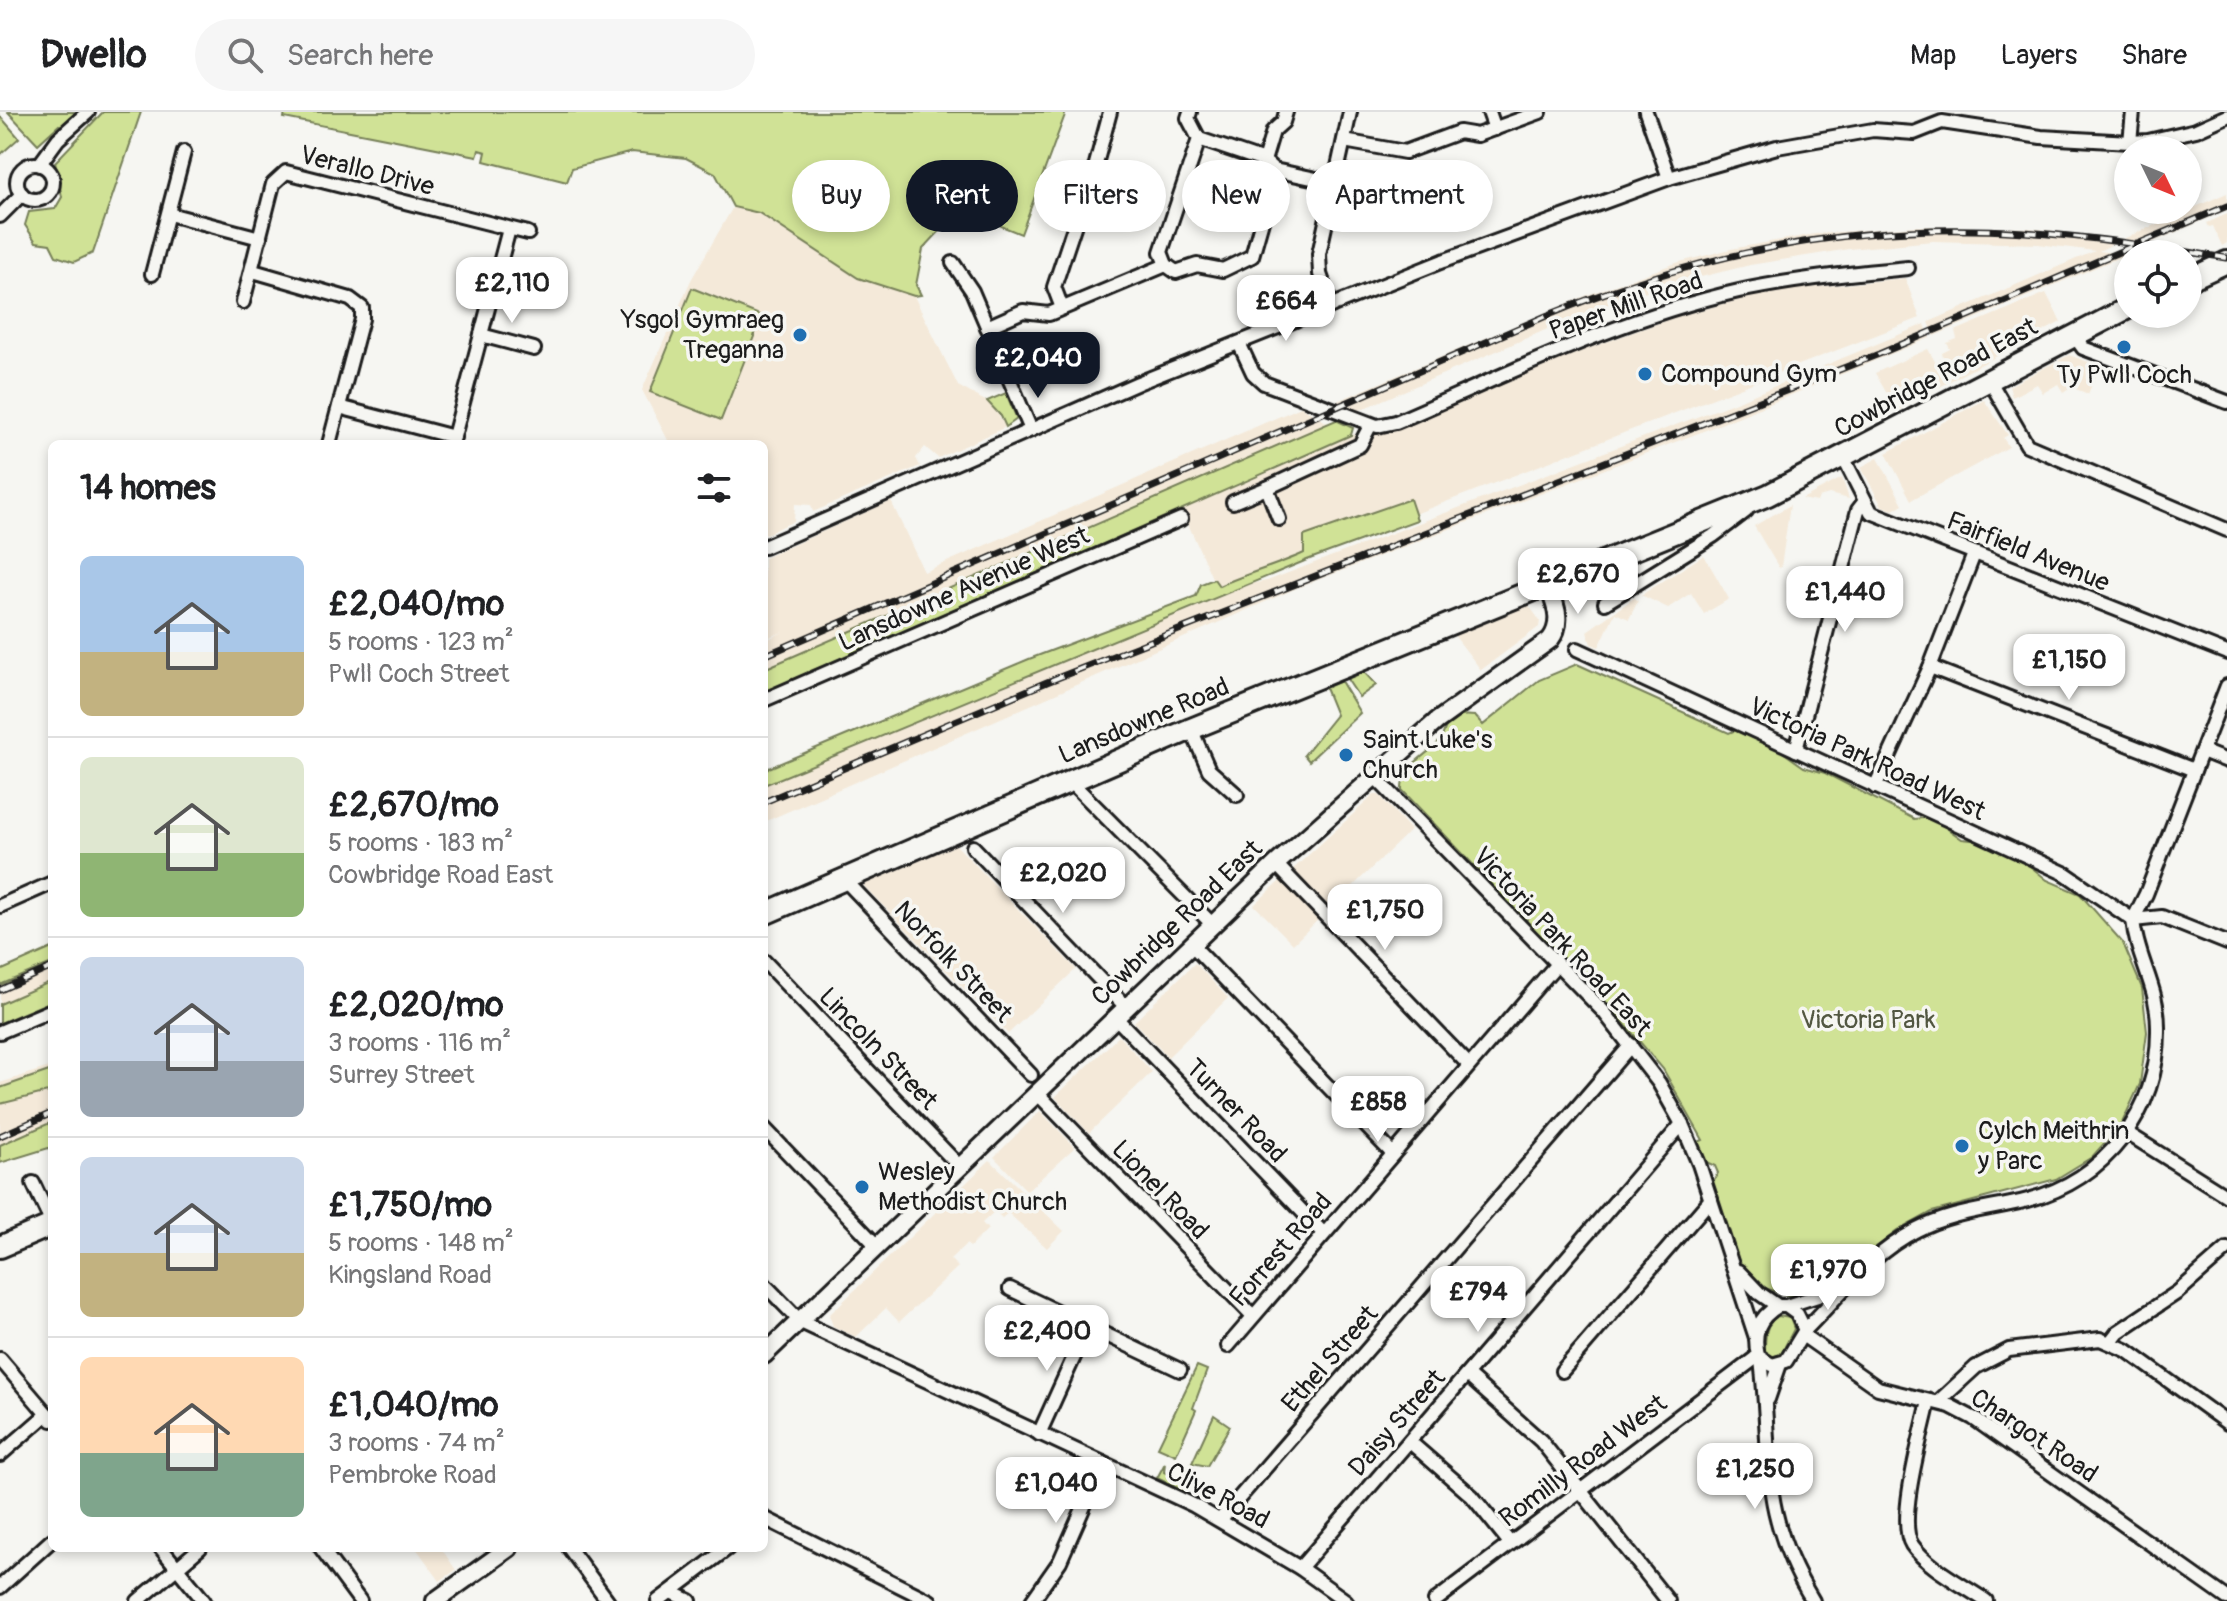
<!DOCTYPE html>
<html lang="en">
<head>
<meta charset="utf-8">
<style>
  body { margin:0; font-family:Pangolin,sans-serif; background:#f6f6f6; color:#202124; height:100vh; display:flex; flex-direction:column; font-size:30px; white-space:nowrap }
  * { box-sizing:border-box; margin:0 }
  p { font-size:26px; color:#757577 }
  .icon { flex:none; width:44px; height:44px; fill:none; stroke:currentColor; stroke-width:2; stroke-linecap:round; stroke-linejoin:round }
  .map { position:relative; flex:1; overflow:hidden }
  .sheet { position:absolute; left:48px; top:328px; width:720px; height:1112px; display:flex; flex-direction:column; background:#fff; border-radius:12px; box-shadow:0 4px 12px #0003 }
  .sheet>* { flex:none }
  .hud { position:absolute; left:792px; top:48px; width:760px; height:72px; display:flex; gap:16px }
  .needle { width:52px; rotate:133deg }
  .buttons { position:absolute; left:2114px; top:24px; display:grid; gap:16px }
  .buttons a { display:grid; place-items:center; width:88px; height:88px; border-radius:50%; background:#fff; box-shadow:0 4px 12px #0003; font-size:40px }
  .price { position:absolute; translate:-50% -68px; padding:0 18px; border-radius:16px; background:#fff; color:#222; font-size:26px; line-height:52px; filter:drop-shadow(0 2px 4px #0008) }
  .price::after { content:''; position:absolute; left:50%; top:48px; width:24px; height:18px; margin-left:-12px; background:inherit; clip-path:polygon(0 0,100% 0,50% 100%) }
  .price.on { background:#111827; color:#fff }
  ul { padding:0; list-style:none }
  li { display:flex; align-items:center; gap:24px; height:200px; padding:0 32px }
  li+li { border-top:2px solid #e0e0e0 }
  li span { display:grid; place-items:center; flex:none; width:224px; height:160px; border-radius:12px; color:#555 }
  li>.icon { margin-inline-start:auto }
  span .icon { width:96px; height:96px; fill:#fffc; stroke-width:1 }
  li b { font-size:34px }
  h2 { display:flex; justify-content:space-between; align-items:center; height:96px; padding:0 32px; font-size:34px }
  .tag { padding:0 28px; border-radius:36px; background:#fff; box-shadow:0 4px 12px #0003; font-size:28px; line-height:72px }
  .tag.on { background:#111827; color:#fff }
  header { display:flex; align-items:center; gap:48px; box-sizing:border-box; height:112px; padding:0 40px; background:#fff; border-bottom:2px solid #e0e0e0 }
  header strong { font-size:38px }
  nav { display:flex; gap:44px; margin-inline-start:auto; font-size:28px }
  .search { width:560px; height:72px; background:#f6f6f6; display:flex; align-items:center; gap:20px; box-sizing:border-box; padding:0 28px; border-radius:44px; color:#757577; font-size:30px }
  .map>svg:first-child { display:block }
  .built { fill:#f4e9d9; fill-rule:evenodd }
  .green { fill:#d0e296; stroke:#767f59; stroke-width:2 }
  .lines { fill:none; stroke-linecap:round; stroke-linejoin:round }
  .minor-casing { stroke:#1c1c1c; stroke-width:18 }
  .tertiary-casing { stroke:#1c1c1c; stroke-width:22 }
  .primary-casing { stroke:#1c1c1c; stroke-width:26 }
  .minor { stroke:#f6f6f2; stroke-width:12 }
  .tertiary { stroke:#f6f6f2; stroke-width:16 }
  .primary { stroke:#f6f6f2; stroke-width:20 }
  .rail-casing { stroke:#1c1c1c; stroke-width:7 }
  .rail { stroke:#f6f6f2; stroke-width:4; stroke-dasharray:12; stroke-linecap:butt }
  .poi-dot { fill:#1f6fb2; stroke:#f6f6f2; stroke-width:3 }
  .labels { text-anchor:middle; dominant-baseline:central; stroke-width:7; stroke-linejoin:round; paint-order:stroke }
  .street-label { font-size:26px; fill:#1c1c1c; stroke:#f6f6f2 }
  .poi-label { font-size:26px; fill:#1c1c1c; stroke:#f6f6f2; text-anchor:start }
  .park-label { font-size:26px; fill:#525741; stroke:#f6f6f2 }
</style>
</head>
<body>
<header>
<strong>Dwello</strong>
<div class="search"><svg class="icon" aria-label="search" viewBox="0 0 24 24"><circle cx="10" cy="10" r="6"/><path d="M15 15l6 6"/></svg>Search here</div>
<nav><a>Map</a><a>Layers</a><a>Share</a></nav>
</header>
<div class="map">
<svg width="2227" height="1489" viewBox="0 0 2227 1489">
  <rect width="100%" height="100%" fill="#f6f6f2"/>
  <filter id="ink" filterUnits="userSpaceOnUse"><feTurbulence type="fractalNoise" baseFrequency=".0125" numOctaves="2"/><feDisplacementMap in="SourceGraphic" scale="16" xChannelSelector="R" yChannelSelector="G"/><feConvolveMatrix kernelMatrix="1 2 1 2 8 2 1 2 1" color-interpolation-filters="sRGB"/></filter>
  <g filter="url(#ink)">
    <g class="built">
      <path d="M2227,81V98L2151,131L2206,140L2188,148V142L2125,143L1934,224L1929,210L2095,139L2038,132L1933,129L1849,137L1750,153L1668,173L1594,197L1355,300L1335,290L1590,182L1676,151L1731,137L1814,122L1915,114L2029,116L2123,127ZM2123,127L2148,131L2125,143L2099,139Z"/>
      <polygon points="733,95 759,101 858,166 914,184 958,274 991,292 1006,315 938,346 925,335 916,346 920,354 813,400 811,393 795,392 794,409 764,423 764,332 670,332 642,278 691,168"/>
      <polygon points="2227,102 2227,131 2222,134 2213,114 2209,115 2207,111"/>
      <polygon points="1905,166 1920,206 1224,476 1267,469 1736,290 1925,212 1930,226 1701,320 1297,476 764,710 764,667 1217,477 1180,394 764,578 764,529 783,520 764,527 764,446 891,389 924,460 1301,295 1348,323 1391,320 1568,244 1675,205 1768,180"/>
      <polygon points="2046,181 2061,210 1950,269 1939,248 1943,246 1942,241 1950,237 1947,231 1957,227 1955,219"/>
      <polygon points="1928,237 1947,271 1897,299 1875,261"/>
      <polygon points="2069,243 2100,254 2088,282 2071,275 2063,280 2058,272 2043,281 2037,272 2012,285 2009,274"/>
      <polygon points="1984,288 2008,323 2003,326 2009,335 1911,388 1886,341"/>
      <polygon points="1878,346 1903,392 1893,398 1882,394 1861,355"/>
      <polygon points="1842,366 1849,387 1829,382 1819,385 1817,390 1802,387"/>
      <polygon points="1790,393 1781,455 1779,456 1754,414"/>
      <polygon points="1704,443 1729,487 1704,502 1691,481 1668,496 1641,483"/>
      <polygon points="1634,486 1638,489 1629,507 1615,501 1599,535 1591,532 1587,519"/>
      <polygon points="1528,492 1540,509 1539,515 1481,558 1454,523"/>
      <polygon points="1374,683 1379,683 1411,718 1293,832 1254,793"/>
      <polygon points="956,733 1076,857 1008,922 863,773"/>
      <polygon points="52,839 52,882 0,903 0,861"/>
      <polygon points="1195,851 1228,886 1168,945 1134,910"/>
      <polygon points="1119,924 1152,960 1089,1021 1055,985"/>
      <polygon points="52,954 52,1021 0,1044 0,971"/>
      <polygon points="1040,999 1075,1035 1027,1079 994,1045"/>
      <polygon points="990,1048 1064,1119 1047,1136 1008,1101 1002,1106 995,1099 982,1111 988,1117 970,1135 966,1132 950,1147 958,1155 899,1210 886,1196 856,1225 833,1214 829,1203"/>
      <polygon points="416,1436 441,1436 456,1458 440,1469"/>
    </g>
    <g class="green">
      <polygon points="8,0 82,0 65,15 59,13 38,32"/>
      <polygon points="103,0 141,0 93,141 74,150 56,144 50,132 36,130 25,113 29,100 55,97 62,85 55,50"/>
      <polygon points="285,0 1066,0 1021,122 979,105 970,110 958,103 952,106 923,137 916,173 921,183 914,184 858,166 759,101 733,95 715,61 686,46 632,40 572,56 567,70 484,49 486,40 479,38 477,44 284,6"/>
      <polygon points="0,4 19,26 0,43"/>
      <polygon points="692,176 762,204 721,308 650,280"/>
      <polygon points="1006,281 1017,307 1006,315 1001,304 987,289"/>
      <polygon points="1336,308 1353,316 1351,323 764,581 764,557"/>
      <path d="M1410,387L1417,408L1307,448L764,673V658L1029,547L1196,484L1201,472L1214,467L1219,474C1247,461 1276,454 1304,441V424Z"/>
      <path d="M1577,552L1729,621L1736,618L1777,636L1804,655L1825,661L1914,707L1931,705L1962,727L1981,729L2019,745L2047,768L2080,782L2123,831L2142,876L2147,920L2140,972L2122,1011L2092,1045L2056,1067L1932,1100L1897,1119L1830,1171L1790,1184L1765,1176L1726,1153L1718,1133L1711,1073L1718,1061L1715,1054L1704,1049L1698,1030L1703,1028L1663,957L1584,864L1575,866L1559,842L1547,839L1525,814L1527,807L1520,808L1485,773L1487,767L1402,678C1401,654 1425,645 1439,630C1445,623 1443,614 1451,608C1459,603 1466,603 1475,604L1483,613L1539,568Z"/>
      <polygon points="1364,560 1376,573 1359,585 1347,567"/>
      <polygon points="1341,569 1360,601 1309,649 1304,643 1336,603 1325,576"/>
      <polygon points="52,836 52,851 0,873 0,859"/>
      <polygon points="52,869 52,889 0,911 0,892"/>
      <polygon points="52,958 52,979 0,992 0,976"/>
      <polygon points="52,1010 52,1035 0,1051 0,1033"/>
      <path d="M1778,1204L1790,1206L1794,1217L1781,1242L1772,1245L1765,1239C1765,1225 1765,1211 1778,1204Z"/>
      <polygon points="1197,1254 1207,1258 1193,1296 1196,1298 1176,1343 1158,1335"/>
      <polygon points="1214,1303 1230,1314 1207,1354 1192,1351"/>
      <polygon points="1165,1351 1164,1360 1185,1369 1190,1360 1194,1361 1186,1380 1157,1366"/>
    </g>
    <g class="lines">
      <g class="minor-casing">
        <g id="minor">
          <polyline points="1190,0 1188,6 1199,27 1264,49 1274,58 1335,71"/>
          <polyline points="1489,0 1495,17"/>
          <polyline points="1646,0 1669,66"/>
          <polyline points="1344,29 1405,40 1459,20 1477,23 1540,0"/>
          <polyline points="2130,30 2133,0"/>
          <polyline points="1264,49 1273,19 1283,10 1286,0"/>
          <circle cx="35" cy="70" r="18"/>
          <polyline points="39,53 58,27 88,0"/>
          <polyline points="169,102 260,126"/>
          <polyline points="0,104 22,82"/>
          <polyline points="953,151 972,179 1031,318"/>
          <polyline points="1166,153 1161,140 1199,27"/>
          <polyline points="253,159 350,187 362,196 362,207 329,332"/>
          <polyline points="152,162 184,40"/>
          <polyline points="243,190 273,72 286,60 528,121"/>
          <polyline points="1331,194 1320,162 1319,142 1350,0"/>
          <polyline points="1062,196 1054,175 1078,103 1089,94 1095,75 1092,67 1110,0"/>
          <polyline points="987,215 1023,199 1049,202 1166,153 1176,160 1197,153 1223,158 1252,144 1263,105 1257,83 1266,53"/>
          <polyline points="2073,222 2083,236 2227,290"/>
          <polyline points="481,223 534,237"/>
          <path d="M1239,231L1253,261L1264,271L1377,314L1396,310C1508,262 1619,206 1739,179C1794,167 1852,161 1908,156"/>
          <polyline points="1988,266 2027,333 2227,418"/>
          <polyline points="339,295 454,325"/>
          <polyline points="452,332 509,117"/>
          <polyline points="1843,345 1871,400 2227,541"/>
          <polyline points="1233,390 1267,376"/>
          <polyline points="1279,407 1267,376 1360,333 1370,314"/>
          <polyline points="764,435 1138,271 1443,149 1669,66 1777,35 1873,18 1914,21 1942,10 2041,25 2130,30 2148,29 2196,18 2227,4"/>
          <polyline points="1615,447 1631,473"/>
          <polyline points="1605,491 1713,424 1746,399"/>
          <polyline points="1577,537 2066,762 2133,808"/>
          <polyline points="1930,555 2194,658"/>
          <polyline points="764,588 1181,407"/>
          <polyline points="1191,617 1209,658 1237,683"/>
          <polyline points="1796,638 1858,398 1865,389"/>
          <polyline points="2202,639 2227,649"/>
          <polyline points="1373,663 1604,900 1659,971 1682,1012 1699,1052 1756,1226"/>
          <polyline points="1070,669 1213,813"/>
          <polyline points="1875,675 1930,555 1974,442"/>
          <polyline points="973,735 1127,896"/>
          <polyline points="1276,752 1469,953"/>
          <polyline points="844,767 1031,963"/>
          <polyline points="0,794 52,771"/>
          <polyline points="2133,808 2146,782 2227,574"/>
          <polyline points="2133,808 2162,805 2227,831"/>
          <polyline points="1192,833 1393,1042"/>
          <polyline points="764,849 961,1056"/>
          <polyline points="1116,906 1324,1122"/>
          <polyline points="0,920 52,898"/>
          <polyline points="1038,982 1253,1204"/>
          <polyline points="764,1016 877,1134"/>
          <polyline points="2127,1021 2227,1084"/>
          <polyline points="33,1071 52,1111"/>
          <polyline points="1738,1159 1759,1181 1778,1194"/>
          <polyline points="764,1172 801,1210 1193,1393 1300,1456 1346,1489"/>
          <polyline points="1010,1177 1180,1258"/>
          <path d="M1778,1194H1786L1797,1202L1805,1218L1786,1249L1772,1253L1758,1244C1753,1221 1758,1206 1778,1194Z"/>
          <polyline points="1786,1194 1824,1182 1844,1171"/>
          <path d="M1805,1218C1841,1182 1871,1141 1917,1118C1954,1099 1989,1098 2028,1088C2106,1067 2158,1000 2158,919C2159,873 2137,849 2133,808"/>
          <polyline points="1804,1224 1878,1276 1950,1294 1973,1306 2227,1486"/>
          <polyline points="2111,1229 2118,1220 2178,1180 2227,1137"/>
          <polyline points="1228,1234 1556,853"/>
          <polyline points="0,1247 52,1308"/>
          <path d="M1761,1248C1773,1347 1757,1397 1813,1489"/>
          <polyline points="1562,1259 1711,1087"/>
          <polyline points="1467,1263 1541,1329 1668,1489"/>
          <polyline points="1768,1287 1780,1252"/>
          <path d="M1929,1289C1923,1318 1896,1409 1912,1433C1928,1456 1963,1473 1986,1489"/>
          <polyline points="1938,1290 1976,1255 2009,1238 2100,1227 2126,1238 2227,1311"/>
          <polyline points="1039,1322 1088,1214"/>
          <polyline points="1410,1330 1472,1384 1510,1431"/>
          <polyline points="0,1343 47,1302"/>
          <polyline points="764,1406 930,1489"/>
          <polyline points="1220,1408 1631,933"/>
          <polyline points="161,1436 204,1489"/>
          <polyline points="321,1436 360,1489"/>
          <polyline points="569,1436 608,1489"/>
          <polyline points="1300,1456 1682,1012"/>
          <polyline points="0,1475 52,1428"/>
          <polyline points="671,1480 690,1489"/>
          <polyline points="138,1489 200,1436"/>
          <polyline points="658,1489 728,1436"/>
          <polyline points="1032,1489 1060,1449 1103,1351"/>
          <polyline points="1435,1489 1758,1244"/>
        </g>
      </g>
      <g class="tertiary-casing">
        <g id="tertiary">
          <path d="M764,1243L1276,752L1437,609L1550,528C1564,510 1555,492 1548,473"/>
          <polyline points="435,1489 509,1436"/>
        </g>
      </g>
      <g class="primary-casing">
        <g id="primary">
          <polyline points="2188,168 2227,150"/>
          <polyline points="764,802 1191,617 1768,383 2128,196"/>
          <polyline points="0,1135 52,1113"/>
        </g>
      </g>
      <use href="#minor" class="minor"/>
      <use href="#tertiary" class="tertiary"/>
      <use href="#primary" class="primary"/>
      <g class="rail-casing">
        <g id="rail">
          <path d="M764,544L1546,204C1681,148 1827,115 1973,118C2058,119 2143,133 2227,146"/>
          <polyline points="764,690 1047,570 1879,242 2227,94"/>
          <polyline points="0,878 52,855"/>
          <polyline points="0,1024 52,1001"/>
        </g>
      </g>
      <use href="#rail" class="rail"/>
    </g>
  </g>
  <g class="poi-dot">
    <circle cx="800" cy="223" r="8"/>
    <circle cx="2124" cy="235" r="8"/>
    <circle cx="1645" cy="262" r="8"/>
    <circle cx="1346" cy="643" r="8"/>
    <circle cx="1962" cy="1034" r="8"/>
    <circle cx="862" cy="1075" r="8"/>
  </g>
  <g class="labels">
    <g class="street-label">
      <text transform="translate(367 59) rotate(14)">Verallo Drive</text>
      <text transform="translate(1626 194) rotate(-19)">Paper Mill Road</text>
      <text transform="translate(1936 266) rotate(-28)">Cowbridge Road East</text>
      <text transform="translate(2028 440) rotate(22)">Fairfield Avenue</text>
      <text transform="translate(964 477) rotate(-24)">Lansdowne Avenue West</text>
      <text transform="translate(1144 609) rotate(-23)">Lansdowne Road</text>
      <text transform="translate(1867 647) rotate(25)">Victoria Park Road West</text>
      <text transform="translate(1177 811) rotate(-44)">Cowbridge Road East</text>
      <text transform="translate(1562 830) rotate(47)">Victoria Park Road East</text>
      <text transform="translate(953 850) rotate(46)">Norfolk Street</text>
      <text transform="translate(878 937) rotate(46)">Lincoln Street</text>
      <text transform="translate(1236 999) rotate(46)">Turner Road</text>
      <text transform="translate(1160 1078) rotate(46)">Lionel Road</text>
      <text transform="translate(1281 1138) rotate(-49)">Forrest Road</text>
      <text transform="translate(1330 1247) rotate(-49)">Ethel Street</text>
      <text transform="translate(1397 1311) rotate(-49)">Daisy Street</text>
      <text transform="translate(2034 1324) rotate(34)">Chargot Road</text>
      <text transform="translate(1583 1349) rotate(-37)">Romilly Road West</text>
      <text transform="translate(1218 1384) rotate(28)">Clive Road</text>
    </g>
    <g class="poi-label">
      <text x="784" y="208" text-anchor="end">Ysgol Gymraeg<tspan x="784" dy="30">Treganna</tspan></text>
      <text x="1661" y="262">Compound Gym</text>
      <text x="2124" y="263" text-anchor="middle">Ty Pwll Coch</text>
      <text x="1362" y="628">Saint Luke's<tspan x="1362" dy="30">Church</tspan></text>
      <text x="1978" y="1019">Cylch Meithrin<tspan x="1978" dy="30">y Parc</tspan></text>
      <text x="878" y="1060">Wesley<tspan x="878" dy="30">Methodist Church</tspan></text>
    </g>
    <g class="park-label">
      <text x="1868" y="908">Victoria Park</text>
    </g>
  </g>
</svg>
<div class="buttons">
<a><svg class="needle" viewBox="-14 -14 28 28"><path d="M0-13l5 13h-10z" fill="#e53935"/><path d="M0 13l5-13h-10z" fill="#757577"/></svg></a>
<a><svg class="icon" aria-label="locate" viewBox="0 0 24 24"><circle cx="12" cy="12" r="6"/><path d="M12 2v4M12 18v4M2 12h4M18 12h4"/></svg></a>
</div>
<b class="price" style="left:512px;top:213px">£2,110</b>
<b class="price" style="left:1286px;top:231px">£664</b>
<b class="price on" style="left:1038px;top:288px">£2,040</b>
<b class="price" style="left:1578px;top:504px">£2,670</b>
<b class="price" style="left:1845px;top:522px">£1,440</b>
<b class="price" style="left:2069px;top:590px">£1,150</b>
<b class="price" style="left:1063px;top:803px">£2,020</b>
<b class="price" style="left:1385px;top:840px">£1,750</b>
<b class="price" style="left:1378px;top:1032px">£858</b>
<b class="price" style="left:1828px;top:1200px">£1,970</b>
<b class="price" style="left:1478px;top:1222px">£794</b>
<b class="price" style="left:1047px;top:1261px">£2,400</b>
<b class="price" style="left:1755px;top:1399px">£1,250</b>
<b class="price" style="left:1056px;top:1413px">£1,040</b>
<div class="hud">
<a class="tag">Buy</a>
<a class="tag on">Rent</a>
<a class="tag">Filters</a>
<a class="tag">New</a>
<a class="tag">Apartment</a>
</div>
<section class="sheet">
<h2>14 homes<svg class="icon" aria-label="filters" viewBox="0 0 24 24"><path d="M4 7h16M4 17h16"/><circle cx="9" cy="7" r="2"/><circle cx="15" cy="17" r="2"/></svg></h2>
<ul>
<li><span style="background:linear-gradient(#a9c7e8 60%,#c2b280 0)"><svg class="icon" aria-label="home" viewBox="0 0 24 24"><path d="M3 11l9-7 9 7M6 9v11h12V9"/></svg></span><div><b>£2,040/mo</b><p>5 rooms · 123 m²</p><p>Pwll Coch Street</p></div></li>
<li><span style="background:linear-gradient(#dfe7d0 60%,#8fb573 0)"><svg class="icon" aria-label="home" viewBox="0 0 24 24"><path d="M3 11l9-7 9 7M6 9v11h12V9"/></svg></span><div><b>£2,670/mo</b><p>5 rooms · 183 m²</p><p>Cowbridge Road East</p></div></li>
<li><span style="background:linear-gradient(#c9d6e8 65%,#9aa5b1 0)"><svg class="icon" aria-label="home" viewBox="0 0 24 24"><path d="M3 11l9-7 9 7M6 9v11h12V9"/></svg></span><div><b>£2,020/mo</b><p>3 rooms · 116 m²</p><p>Surrey Street</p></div></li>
<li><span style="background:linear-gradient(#c9d6e8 60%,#c2b280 0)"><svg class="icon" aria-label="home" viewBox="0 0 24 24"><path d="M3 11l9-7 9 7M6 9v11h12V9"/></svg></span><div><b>£1,750/mo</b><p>5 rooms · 148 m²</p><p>Kingsland Road</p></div></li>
<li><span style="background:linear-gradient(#ffd9b3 60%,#7fa58c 0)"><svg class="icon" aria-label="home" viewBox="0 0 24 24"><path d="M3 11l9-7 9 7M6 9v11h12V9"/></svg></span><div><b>£1,040/mo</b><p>3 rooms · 74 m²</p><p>Pembroke Road</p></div></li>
</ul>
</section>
</div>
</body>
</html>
